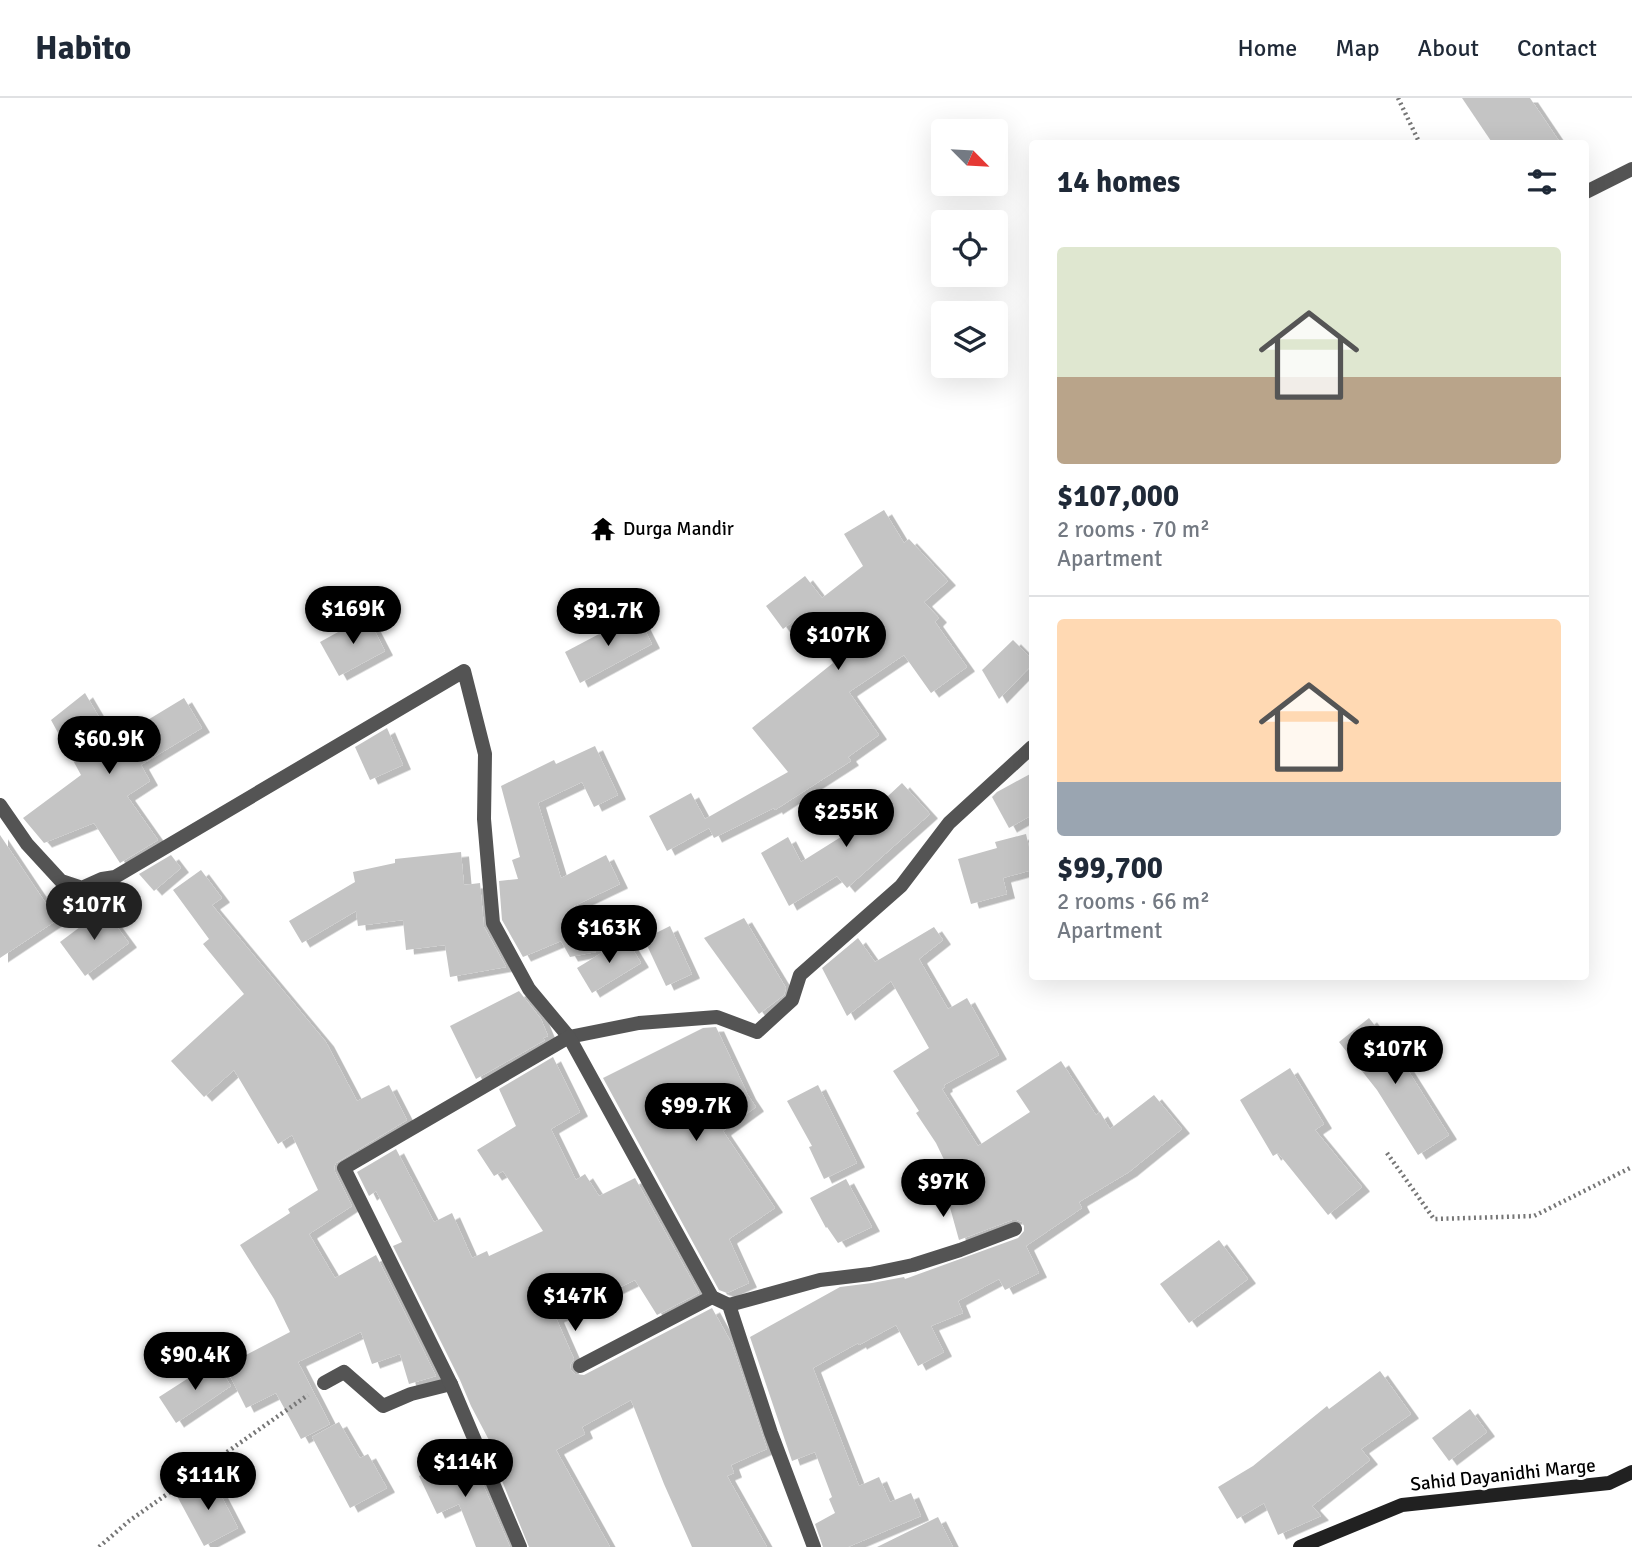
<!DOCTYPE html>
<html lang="en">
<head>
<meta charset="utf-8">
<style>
  body { margin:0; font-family:Signika,sans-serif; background:#f2f2f3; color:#1f2937; height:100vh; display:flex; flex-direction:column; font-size:26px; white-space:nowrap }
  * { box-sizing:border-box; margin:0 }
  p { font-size:23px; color:#747a83 }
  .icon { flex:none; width:38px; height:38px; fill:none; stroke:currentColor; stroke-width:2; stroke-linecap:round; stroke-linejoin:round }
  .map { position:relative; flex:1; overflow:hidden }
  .sheet { position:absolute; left:1029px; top:42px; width:560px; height:840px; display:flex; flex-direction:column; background:#fff; border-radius:7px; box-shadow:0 7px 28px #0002 }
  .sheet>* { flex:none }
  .needle { width:46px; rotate:114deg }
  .tools { position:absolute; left:931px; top:21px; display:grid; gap:14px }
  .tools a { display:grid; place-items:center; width:77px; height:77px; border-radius:7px; background:#fff; box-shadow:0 7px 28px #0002; font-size:35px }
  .price { position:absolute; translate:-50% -60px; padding:0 16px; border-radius:24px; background:#000; color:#fff; font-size:23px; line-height:46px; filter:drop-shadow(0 2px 4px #0008) }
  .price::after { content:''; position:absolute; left:50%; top:42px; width:21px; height:16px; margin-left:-10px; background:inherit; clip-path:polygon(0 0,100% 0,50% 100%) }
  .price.current { background:#222; color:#fff }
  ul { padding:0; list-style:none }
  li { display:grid; align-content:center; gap:14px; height:371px; padding:0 28px }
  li+li { border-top:2px solid #e0e1e3 }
  li span { display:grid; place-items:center; height:217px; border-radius:7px; color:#555 }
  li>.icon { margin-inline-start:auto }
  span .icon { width:126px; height:126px; fill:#fffc; stroke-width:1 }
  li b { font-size:30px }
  h2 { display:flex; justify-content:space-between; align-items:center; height:84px; padding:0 28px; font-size:30px }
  header { display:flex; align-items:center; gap:42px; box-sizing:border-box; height:98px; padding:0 35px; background:#fff; border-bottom:2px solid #e0e1e3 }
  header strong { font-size:33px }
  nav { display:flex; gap:38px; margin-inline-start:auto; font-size:24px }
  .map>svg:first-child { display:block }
  .building { fill:#c4c4c4; filter:url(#shadow) }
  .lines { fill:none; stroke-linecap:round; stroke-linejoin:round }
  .path { stroke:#767676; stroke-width:4.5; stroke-dasharray:2 3.5; stroke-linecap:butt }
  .street { stroke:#545454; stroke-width:14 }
  .secondary { stroke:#212121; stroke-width:14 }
  .labels { text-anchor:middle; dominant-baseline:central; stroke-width:6; stroke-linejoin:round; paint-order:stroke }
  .poi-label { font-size:19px; fill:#000; stroke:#fff; text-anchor:start }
  .street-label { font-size:19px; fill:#000; stroke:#fff }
</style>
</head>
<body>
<header>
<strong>Habito</strong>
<nav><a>Home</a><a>Map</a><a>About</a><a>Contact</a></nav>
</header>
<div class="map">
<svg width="1632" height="1449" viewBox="0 0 1632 1449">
  <defs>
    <filter id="shadow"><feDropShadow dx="8" dy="4.5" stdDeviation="0" flood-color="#0004"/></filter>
  </defs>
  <rect width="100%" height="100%" fill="#fff"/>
  <g class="building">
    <polygon points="1462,0 1530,0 1561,46 1493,46"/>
    <polygon points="884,412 904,445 909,441 948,483 924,504 939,520 935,524 967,569 931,595 904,557 849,594 879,637 848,659 851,663 775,712 774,710 714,740 709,730 667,753 649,718 691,695 705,721 788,674 752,630 833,565 800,518 783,531 766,508 805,478 822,500 863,468 844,436"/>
    <polygon points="637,516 652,546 580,585 565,554"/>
    <polygon points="367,518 385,553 339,578 320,544"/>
    <polygon points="1013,542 1032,561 1032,567 999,601 982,572"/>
    <polygon points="85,595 113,643 184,600 202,630 141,667 150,683 127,698 158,742 120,765 94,725 44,745 23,720 81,677 51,622"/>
    <polygon points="387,630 403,667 370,682 355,649"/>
    <polygon points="595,648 618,697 594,709 582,684 538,705 561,780 606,757 620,786 574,808 596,854 570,859 561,843 523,859 502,822 499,783 518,781 512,762 520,759 501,688 554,662 556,666"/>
    <polygon points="1032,675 1032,717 1009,730 992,699 997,694"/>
    <polygon points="902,685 930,716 847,790 837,778 789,808 761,755 788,739 801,764 876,717 872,713"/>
    <polygon points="1026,736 1032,762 1032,772 1003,780 1007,796 971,806 958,761 997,750 995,744"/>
    <polygon points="0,737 57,822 0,860"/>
    <polygon points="461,754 464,787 480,785 484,829 506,869 450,879 445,847 406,852 403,822 358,828 356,813 302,845 289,823 355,784 353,774 395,765 395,761"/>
    <polygon points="171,757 181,770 154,793 139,776"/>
    <polygon points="201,772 222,800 212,807 326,944 357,1003 389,987 407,1022 336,1065 334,1069 335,1074 352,1108 309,1136 335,1180 376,1157 436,1278 409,1286 400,1256 372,1266 361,1234 298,1264 330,1326 301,1341 276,1295 246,1310 225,1268 290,1234 274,1201 240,1147 290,1115 288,1111 318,1092 292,1037 278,1046 234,972 204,999 171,963 244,896 203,846 209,841 173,792"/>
    <polygon points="104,811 129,845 85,878 60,844"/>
    <polygon points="744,820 786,890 784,897 759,916 704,840"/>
    <polygon points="670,828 692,876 666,888 644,841"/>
    <polygon points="934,829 943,842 919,861 948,911 967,900 999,957 944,987 945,989 942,991 978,1048 1030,1014 1016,993 1061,963 1096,1017 1100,1014 1110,1031 1154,997 1182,1031 1129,1074 1079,1104 1082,1110 1026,1148 1039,1175 1005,1192 999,1181 958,1203 963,1215 931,1228 944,1254 918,1268 896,1227 859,1247 858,1245 813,1270 859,1388 879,1379 890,1404 911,1395 921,1418 848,1449 823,1449 815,1426 835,1415 829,1401 832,1399 815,1354 792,1363 750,1239 840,1189 872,1185 904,1179 905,1181 1018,1140 1024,1133 1024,1128 1022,1124 1017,1122 1012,1122 959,1142 949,1106 963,1101 936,1045 916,1015 919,1013 893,973 929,950 891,883 847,918 822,870 858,840 875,864"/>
    <polygon points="626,840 641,865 592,895 577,870"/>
    <polygon points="519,893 541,921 548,938 543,940 545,942 476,981 450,928"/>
    <polygon points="1369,920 1407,969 1406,969 1449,1037 1418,1057 1377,992 1339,944"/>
    <polygon points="716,929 748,997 756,1009 723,1033 775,1110 729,1141 749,1185 727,1195 719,1192 603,980 703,930"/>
    <polygon points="553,959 580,1014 551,1031 576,1082 585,1076 599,1098 635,1080 699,1195 657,1217 635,1182 556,1220 574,1261 570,1267 571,1272 575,1276 584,1277 712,1210 732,1246 767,1351 731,1367 734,1375 727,1378 767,1449 692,1449 664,1386 631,1302 582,1329 585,1336 556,1352 610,1449 529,1449 487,1346 490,1344 471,1308 460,1282 393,1148 402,1144 376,1093 369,1098 357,1074 396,1051 434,1124 452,1115 472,1160 487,1153 489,1158 543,1133 503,1073 494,1078 477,1052 516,1028 499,991"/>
    <polygon points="1290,970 1324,1026 1315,1032 1362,1089 1328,1117 1278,1055 1273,1058 1240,1002"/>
    <polygon points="818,987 857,1065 824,1081 809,1049 812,1048 787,1003"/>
    <polygon points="846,1081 872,1129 838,1145 827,1129 826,1130 810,1100"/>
    <polygon points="1219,1142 1248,1181 1189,1225 1160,1186"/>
    <polygon points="215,1263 231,1288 176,1325 159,1299"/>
    <polygon points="1380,1273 1411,1316 1361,1351 1370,1362 1312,1408 1321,1418 1278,1437 1264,1405 1237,1421 1218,1389 1253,1368 1327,1308 1329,1311"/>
    <polygon points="1470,1311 1487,1334 1449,1363 1432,1340"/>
    <polygon points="339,1324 360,1360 368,1356 387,1390 350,1410 312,1339"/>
    <polygon points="469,1354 510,1449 476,1449 459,1406 437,1416 419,1378"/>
    <polygon points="212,1380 238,1430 204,1448 177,1398"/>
    <polygon points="938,1419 953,1449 877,1449"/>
  </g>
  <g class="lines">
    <g class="path">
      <polyline points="1398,0 1420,46"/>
      <polyline points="1387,1055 1434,1121 1534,1118 1632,1069"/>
      <polyline points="99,1449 129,1423 308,1297"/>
    </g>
    <g class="street">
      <polyline points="1586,94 1632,71"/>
      <polyline points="0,707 27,746 61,783 82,790 102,781 115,779 464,573 485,656 484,721 493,825 529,891 569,939 639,925 717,919 757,934 792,902 800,877 901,788 949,725 1032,649"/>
      <polyline points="729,1207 820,1182 870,1176 913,1167 960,1152 1015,1131"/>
      <polyline points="580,1268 712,1199"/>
      <polyline points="324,1285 344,1274 383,1308 411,1296 451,1286"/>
      <polyline points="520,1449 451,1286 344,1070 569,939 712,1199 729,1207 771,1335 814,1449"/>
    </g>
    <polyline class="secondary" points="1300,1449 1402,1407 1609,1385 1632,1374"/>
  </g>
  <defs>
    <g id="temple-bare" transform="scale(1.89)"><path d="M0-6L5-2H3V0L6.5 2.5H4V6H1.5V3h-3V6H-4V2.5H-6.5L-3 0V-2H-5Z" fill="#000" stroke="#fff" stroke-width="2.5" paint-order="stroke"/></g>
  </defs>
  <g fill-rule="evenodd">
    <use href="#temple-bare" x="603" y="431"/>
  </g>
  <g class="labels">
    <g class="poi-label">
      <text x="623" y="431">Durga Mandir</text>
    </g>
    <g class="street-label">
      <text transform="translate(1503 1377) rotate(-6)">Sahid Dayanidhi Marge</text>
    </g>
  </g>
</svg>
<div class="tools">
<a><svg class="needle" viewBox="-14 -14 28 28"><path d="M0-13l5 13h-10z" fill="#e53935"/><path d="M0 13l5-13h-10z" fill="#747a83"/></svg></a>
<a><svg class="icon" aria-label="locate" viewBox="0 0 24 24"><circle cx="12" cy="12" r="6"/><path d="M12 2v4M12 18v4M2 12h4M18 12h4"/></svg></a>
<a><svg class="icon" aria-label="layers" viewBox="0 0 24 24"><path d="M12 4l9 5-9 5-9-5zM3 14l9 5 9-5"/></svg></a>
</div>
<b class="price" style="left:353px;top:548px">$169K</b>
<b class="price" style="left:608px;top:550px">$91.7K</b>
<b class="price" style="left:838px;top:574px">$107K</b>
<b class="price" style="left:109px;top:678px">$60.9K</b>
<b class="price" style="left:846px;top:751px">$255K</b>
<b class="price current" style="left:94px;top:844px">$107K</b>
<b class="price" style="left:609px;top:867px">$163K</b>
<b class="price" style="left:1395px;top:988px">$107K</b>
<b class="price" style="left:696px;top:1045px">$99.7K</b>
<b class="price" style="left:943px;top:1121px">$97K</b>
<b class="price" style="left:575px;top:1235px">$147K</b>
<b class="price" style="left:195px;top:1294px">$90.4K</b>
<b class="price" style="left:465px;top:1401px">$114K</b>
<b class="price" style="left:208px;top:1414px">$111K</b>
<section class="sheet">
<h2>14 homes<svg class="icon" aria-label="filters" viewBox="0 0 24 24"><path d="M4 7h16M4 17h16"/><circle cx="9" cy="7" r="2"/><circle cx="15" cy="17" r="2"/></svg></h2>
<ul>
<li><span style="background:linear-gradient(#dfe7d0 60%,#b9a48a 0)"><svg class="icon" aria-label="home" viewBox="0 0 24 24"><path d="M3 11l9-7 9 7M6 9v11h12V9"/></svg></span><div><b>$107,000</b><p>2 rooms · 70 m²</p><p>Apartment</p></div></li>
<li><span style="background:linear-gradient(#ffd9b3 75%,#9aa5b1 0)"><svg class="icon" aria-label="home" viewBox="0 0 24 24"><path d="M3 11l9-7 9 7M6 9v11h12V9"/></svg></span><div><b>$99,700</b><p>2 rooms · 66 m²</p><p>Apartment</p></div></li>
</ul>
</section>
</div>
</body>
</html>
